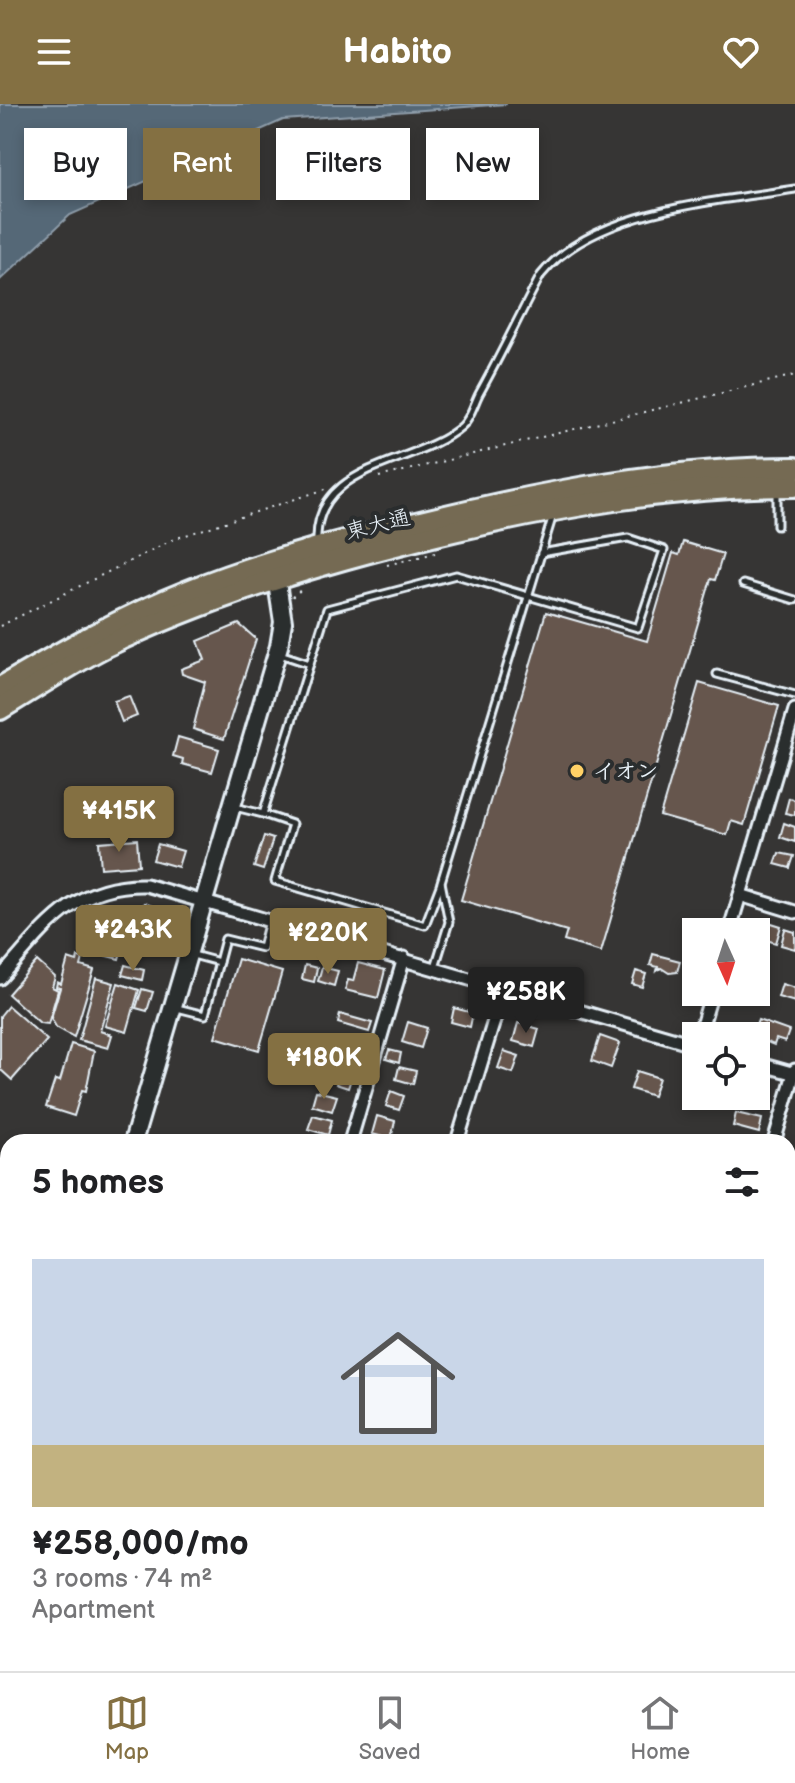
<!DOCTYPE html>
<html lang="en">
<head>
<meta charset="utf-8">
<style>
  body { margin:0; font-family:"Balsamiq Sans","Klee One",sans-serif; background:#f2f2f2; color:#202124; height:100vh; display:flex; flex-direction:column; font-size:30px; white-space:nowrap }
  * { box-sizing:border-box; margin:0 }
  p { font-size:26px; color:#757577 }
  .icon { flex:none; width:44px; height:44px; fill:none; stroke:currentColor; stroke-width:2; stroke-linecap:round; stroke-linejoin:round }
  .map { position:relative; flex:1; overflow:hidden }
  .details { position:absolute; left:0px; top:1030px; width:796px; height:538px; display:flex; flex-direction:column; background:#fff; border-radius:24px 24px 0 0; box-shadow:0 4px 12px #0003 }
  .details>* { flex:none }
  .hud { position:absolute; left:24px; top:24px; width:748px; height:72px; display:flex; gap:16px }
  .needle { width:52px; rotate:177deg }
  .fabs { position:absolute; left:682px; top:814px; display:grid; gap:16px }
  .fabs a { display:grid; place-items:center; width:88px; height:88px; border-radius:0px; background:#fff; box-shadow:0 4px 12px #0003; font-size:40px }
  .price { position:absolute; translate:-50% -68px; padding:0 18px; border-radius:8px; background:#847042; color:#fff; font-size:26px; line-height:52px; filter:drop-shadow(0 2px 4px #0008) }
  .price::after { content:''; position:absolute; left:50%; top:48px; width:24px; height:18px; margin-left:-12px; background:inherit; clip-path:polygon(0 0,100% 0,50% 100%) }
  .price.current { background:#222; color:#fff }
  ul { padding:0; list-style:none }
  li { display:grid; align-content:center; gap:16px; height:424px; padding:0 32px }
  li+li { border-top:2px solid #e0e0e0 }
  li span { display:grid; place-items:center; height:248px; border-radius:0px; color:#555 }
  li>.icon { margin-inline-start:auto }
  span .icon { width:144px; height:144px; fill:#fffc; stroke-width:1 }
  li b { font-size:34px }
  h2 { display:flex; justify-content:space-between; align-items:center; height:96px; padding:0 32px; font-size:34px }
  .tag { padding:0 28px; border-radius:0px; background:#fff; box-shadow:0 4px 12px #0003; font-size:28px; line-height:72px }
  .tag.current { background:#847042; color:#fff }
  header { display:flex; justify-content:space-between; align-items:center; height:104px; padding:0 32px; background:#847042; color:#fff; font-size:36px; font-weight:600 }
  .dock { display:flex; justify-content:space-around; align-items:center; height:112px; border-top:2px solid #e0e0e0; background:#fff; font-size:22px; color:#757577 }
  .dock a { display:grid; justify-items:center; gap:4px }
  .dock .current { color:#847042 }
  .map>svg:first-child { display:block }
  .water { fill:#546777; stroke:#8f9eab; stroke-width:2 }
  .building { fill:#66574d; stroke:#e8f1f8; stroke-width:2 }
  .lines { fill:none; stroke-linecap:round; stroke-linejoin:round }
  .lane-casing { stroke:#e8f1f8; stroke-width:11 }
  .street-casing { stroke:#e8f1f8; stroke-width:17 }
  .secondary-casing { stroke:#e8f1f8; stroke-width:22 }
  .highway-casing { stroke:#e8f1f8; stroke-width:26 }
  .path { stroke:#e8f1f8; stroke-width:2; stroke-dasharray:2 6; stroke-linecap:butt }
  .lane { stroke:#2a2d2e; stroke-width:5 }
  .street { stroke:#2a2d2e; stroke-width:11 }
  .secondary { stroke:#2a2d2e; stroke-width:16 }
  .highway { stroke:#746b52; stroke-width:20 }
  .poi-dot { fill:#ffd166; stroke:#2a2d2e; stroke-width:3 }
  .labels { text-anchor:middle; dominant-baseline:central; stroke-width:8; stroke-linejoin:round; paint-order:stroke }
  .street-label { font-size:22px; fill:#e8f1f8; stroke:#2a2d2e }
  .poi-label { font-size:22px; font-weight:bold; fill:#e8f1f8; stroke:#2a2d2e; text-anchor:start }
</style>
</head>
<body>
<header><svg class="icon" aria-label="menu" viewBox="0 0 24 24"><path d="M4 6h16M4 12h16M4 18h16"/></svg>Habito<svg class="icon" aria-label="heart" viewBox="0 0 24 24"><path d="M12 20l-8-8c-3-5 5-10 8-4 3-6 11-1 8 4z"/></svg></header>
<div class="map">
<svg width="795" height="1567" viewBox="0 0 795 1567">
  <rect width="100%" height="100%" fill="#363534"/>
  <filter id="ink" filterUnits="userSpaceOnUse"><feTurbulence type="fractalNoise" baseFrequency=".0125" numOctaves="2"/><feDisplacementMap in="SourceGraphic" scale="16" xChannelSelector="R" yChannelSelector="G"/><feConvolveMatrix kernelMatrix="1 2 1 2 8 2 1 2 1" color-interpolation-filters="sRGB"/></filter>
  <g filter="url(#ink)">
    <polygon class="water" points="0,0 507,0 283,16 70,111 0,176"/>
    <g class="building">
      <polygon points="683,438 723,450 715,476 711,475 601,848 564,837 567,827 461,796 546,508 647,537 673,449 679,451"/>
      <polygon points="239,520 256,535 224,635 193,625 205,578 182,570 181,565 205,556 198,537"/>
      <polygon points="699,579 779,602 744,721 731,717 727,731 660,712"/>
      <polygon points="129,592 137,612 122,618 114,597"/>
      <polygon points="178,633 219,645 212,668 182,660 183,655 173,652"/>
      <polygon points="789,694 795,696 795,711 785,709"/>
      <polygon points="784,719 795,723 795,738 780,733"/>
      <polygon points="264,732 273,735 263,766 254,763"/>
      <polygon points="137,735 139,761 101,764 99,738"/>
      <polygon points="158,740 183,747 178,763 153,756"/>
      <polygon points="779,749 794,752 790,764 775,760"/>
      <polygon points="144,799 161,805 151,837 133,832"/>
      <polygon points="115,812 130,817 119,855 103,851"/>
      <polygon points="762,816 781,822 776,839 757,833"/>
      <polygon points="687,825 696,828 696,841 684,837"/>
      <polygon points="785,825 795,828 795,845 781,841"/>
      <polygon points="653,850 680,857 677,868 669,869 661,864 657,867 658,863 650,861"/>
      <polygon points="78,853 83,854 81,862 94,866 74,933 56,923 51,914 60,884 56,883 57,878 61,880 68,855 77,858"/>
      <polygon points="238,855 282,868 259,946 215,933"/>
      <polygon points="37,857 55,873 52,883 58,886 48,920 40,919 8,890"/>
      <polygon points="358,859 385,866 378,894 345,886 348,876 353,877"/>
      <polygon points="125,861 144,866 142,876 122,871"/>
      <polygon points="305,861 317,864 314,878 302,875"/>
      <polygon points="322,863 338,867 334,882 318,877"/>
      <polygon points="636,867 646,870 642,883 632,880"/>
      <polygon points="96,874 114,879 100,927 112,931 108,944 79,936"/>
      <polygon points="118,879 139,886 127,928 105,922"/>
      <polygon points="782,880 795,884 795,898 778,893"/>
      <polygon points="142,885 153,888 147,907 136,904"/>
      <polygon points="8,902 47,936 12,976 0,965 0,912"/>
      <polygon points="454,904 473,909 470,923 451,918"/>
      <polygon points="340,910 372,919 369,928 338,919"/>
      <polygon points="758,916 789,927 785,938 776,935 774,941 752,932"/>
      <polygon points="408,918 427,924 421,944 402,938"/>
      <polygon points="518,919 539,925 534,943 513,937"/>
      <polygon points="600,932 620,939 611,964 592,957"/>
      <polygon points="71,940 94,947 86,987 82,986 74,1012 46,1003 55,976 60,977"/>
      <polygon points="389,946 401,949 399,959 386,955"/>
      <polygon points="504,947 519,952 513,969 498,964"/>
      <polygon points="399,963 416,967 413,980 396,975"/>
      <polygon points="340,965 353,969 348,984 336,980"/>
      <polygon points="637,967 659,974 653,992 631,985"/>
      <polygon points="316,987 337,992 332,1007 312,1001"/>
      <polygon points="391,987 404,992 399,1006 386,1002"/>
      <polygon points="736,1009 762,1015 759,1029 733,1022"/>
      <polygon points="313,1011 332,1016 328,1031 308,1025"/>
      <polygon points="377,1012 395,1017 391,1035 372,1030"/>
      <polygon points="0,1164 8,1166 8,1207 0,1204"/>
      <polygon points="788,1224 795,1226 795,1242 788,1240"/>
      <polygon points="788,1488 795,1490 795,1505 788,1503"/>
      <polygon points="654,1560 670,1560 668,1567 652,1566"/>
    </g>
    <g class="lines">
      <g class="lane-casing">
        <g id="lane">
          <polyline points="777,387 777,422"/>
          <path d="M317,440C313,357 416,363 462,322C470,315 474,300 479,290C501,251 520,210 541,171C594,105 716,98 795,85"/>
          <polyline points="743,480 795,496"/>
          <polyline points="280,550 310,560"/>
          <polyline points="717,570 795,591"/>
          <polyline points="235,703 263,710 327,505 456,471 638,524 664,446 628,434 541,449"/>
          <polyline points="263,710 292,720 275,777 425,821 441,779"/>
          <polyline points="193,851 219,858"/>
          <polyline points="435,863 449,818 441,778 553,411"/>
          <polyline points="177,904 205,911 225,835 262,844 269,817"/>
        </g>
      </g>
      <g class="street-casing">
        <g id="street">
          <polyline points="740,791 795,808"/>
          <polyline points="729,828 795,606"/>
          <path d="M0,874C44,825 73,779 146,781L696,941"/>
          <polyline points="699,932 712,888"/>
          <polyline points="756,959 795,970"/>
          <polyline points="350,1038 404,854"/>
          <polyline points="457,1038 504,884"/>
          <polyline points="774,1038 795,966"/>
          <polyline points="0,1303 8,1306"/>
          <polyline points="788,1357 795,1333"/>
          <polyline points="788,1533 795,1536"/>
          <polyline points="89,1567 91,1560"/>
          <polyline points="619,1567 622,1560"/>
        </g>
      </g>
      <g class="secondary-casing">
        <g id="secondary">
          <polyline points="133,1038 279,542 283,518 275,466"/>
          <polyline points="0,1488 8,1461"/>
        </g>
      </g>
      <g class="highway-casing">
        <g id="highway">
          <path d="M0,584C61,548 122,513 188,487C265,456 345,436 425,417C548,387 669,364 795,364"/>
          <path d="M0,605C35,584 69,561 104,543C210,492 323,458 436,431C555,403 673,382 795,382"/>
        </g>
      </g>
      <g class="path">
        <polyline points="379,373 795,271"/>
        <polyline points="387,461 435,449"/>
        <polyline points="292,493 302,485"/>
        <polyline points="0,522 174,435 326,385"/>
      </g>
      <use href="#lane" class="lane"/>
      <use href="#street" class="street"/>
      <use href="#secondary" class="secondary"/>
      <use href="#highway" class="highway"/>
    </g>
  </g>
  <circle class="poi-dot" cx="577" cy="667" r="8"/>
  <g class="labels">
    <g class="street-label">
      <text transform="translate(378 421) rotate(-14)">東大通</text>
    </g>
    <g class="poi-label">
      <text x="593" y="667">イオン</text>
    </g>
  </g>
</svg>
<div class="fabs">
<a><svg class="needle" viewBox="-14 -14 28 28"><path d="M0-13l5 13h-10z" fill="#e53935"/><path d="M0 13l5-13h-10z" fill="#757577"/></svg></a>
<a><svg class="icon" aria-label="locate" viewBox="0 0 24 24"><circle cx="12" cy="12" r="6"/><path d="M12 2v4M12 18v4M2 12h4M18 12h4"/></svg></a>
</div>
<b class="price" style="left:119px;top:750px">¥415K</b>
<b class="price" style="left:133px;top:869px">¥243K</b>
<b class="price" style="left:328px;top:872px">¥220K</b>
<b class="price current" style="left:526px;top:931px">¥258K</b>
<b class="price" style="left:324px;top:997px">¥180K</b>
<div class="hud">
<a class="tag">Buy</a>
<a class="tag current">Rent</a>
<a class="tag">Filters</a>
<a class="tag">New</a>
</div>
<section class="details">
<h2>5 homes<svg class="icon" aria-label="filters" viewBox="0 0 24 24"><path d="M4 7h16M4 17h16"/><circle cx="9" cy="7" r="2"/><circle cx="15" cy="17" r="2"/></svg></h2>
<ul>
<li><span style="background:linear-gradient(#c9d6e8 75%,#c2b280 0)"><svg class="icon" aria-label="home" viewBox="0 0 24 24"><path d="M3 11l9-7 9 7M6 9v11h12V9"/></svg></span><div><b>¥258,000/mo</b><p>3 rooms · 74 m²</p><p>Apartment</p></div></li>
</ul>
</section>
</div>
<nav class="dock">
<a class="current"><svg class="icon" aria-label="map" viewBox="0 0 24 24"><path d="M3 6l6-2 6 2 6-2v14l-6 2-6-2-6 2zM9 4v14M15 6v14"/></svg>Map</a>
<a><svg class="icon" aria-label="saved" viewBox="0 0 24 24"><path d="M7 4h10v16l-5-4-5 4z"/></svg>Saved</a>
<a><svg class="icon" aria-label="home" viewBox="0 0 24 24"><path d="M3 11l9-7 9 7M6 9v11h12V9"/></svg>Home</a>
</nav>
</body>
</html>
